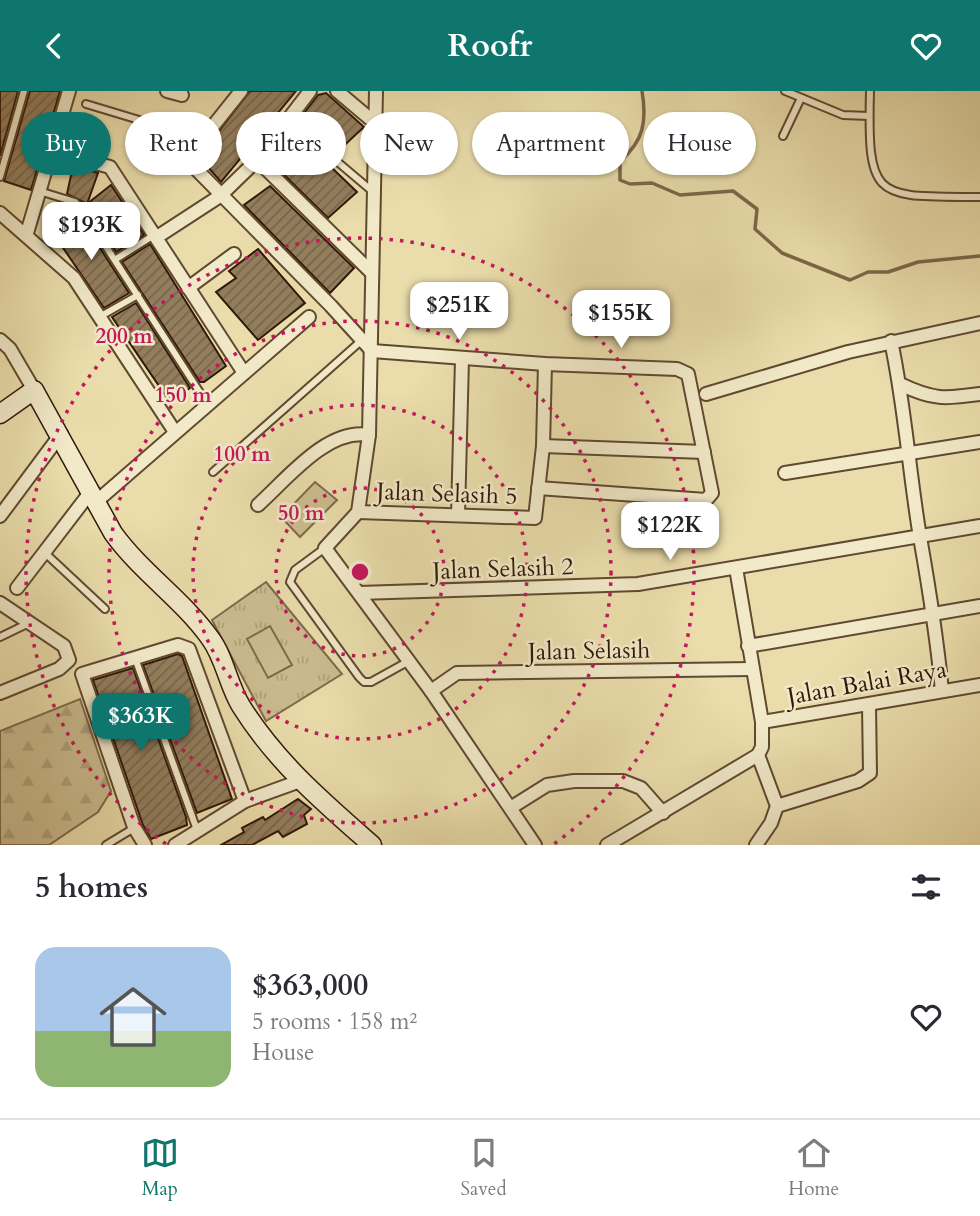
<!DOCTYPE html>
<html lang="en">
<head>
<meta charset="utf-8">
<style>
  body { margin:0; font-family:Cardo,serif; background:#f2f2f3; color:#2b2b33; height:100vh; display:flex; flex-direction:column; font-size:26px; white-space:nowrap }
  * { box-sizing:border-box; margin:0 }
  p { font-size:23px; color:#7c7c81 }
  .icon { flex:none; width:38px; height:38px; fill:none; stroke:currentColor; stroke-width:2; stroke-linecap:round; stroke-linejoin:round }
  .map { position:relative; height:754px; overflow:hidden }
  .panel { display:flex; flex-direction:column; background:#fff; flex:1 }
  .panel>* { flex:none }
  .banner { position:absolute; left:21px; top:21px; width:938px; height:63px; display:flex; gap:14px }
  .price { position:absolute; translate:-50% -60px; padding:0 16px; border-radius:14px; background:#fff; color:#222; font-size:23px; line-height:46px; filter:drop-shadow(0 2px 4px #0008) }
  .price::after { content:''; position:absolute; left:50%; top:42px; width:21px; height:16px; margin-left:-10px; background:inherit; clip-path:polygon(0 0,100% 0,50% 100%) }
  .price.selected { background:#0f766e; color:#fff }
  ul { padding:0; list-style:none }
  li { display:flex; align-items:center; gap:21px; height:175px; padding:0 35px }
  li span { display:grid; place-items:center; flex:none; width:196px; height:140px; border-radius:21px; color:#555 }
  li>.icon { margin-inline-start:auto }
  span .icon { width:84px; height:84px; fill:#fffc; stroke-width:1 }
  li b { font-size:30px }
  h2 { display:flex; justify-content:space-between; align-items:center; height:84px; padding:0 35px; font-size:30px }
  .chip { padding:0 24px; border-radius:32px; background:#fff; box-shadow:0 2px 5px #0004; font-size:24px; line-height:63px }
  .chip.selected { background:#0f766e; color:#fff }
  header { display:flex; justify-content:space-between; align-items:center; height:91px; padding:0 35px; background:#0f766e; color:#fff; font-size:32px; font-weight:700 }
  .tabs { display:flex; justify-content:space-around; align-items:center; height:98px; border-top:2px solid #e1e1e2; background:#fff; font-size:19px; color:#7c7c81 }
  .tabs a { display:grid; justify-items:center; gap:4px }
  .tabs .selected { color:#0f766e }
  .map>svg:first-child { display:block }
  .grass { fill:url(#grass-tufts); stroke:#7e6a4c; stroke-width:2 }
  .forest { fill:url(#forest-firs); stroke:#7e6a4c; stroke-width:2 }
  .pitch { fill:#cbbc8f; stroke:#7e6a4c; stroke-width:2 }
  .lines { fill:none; stroke-linecap:round; stroke-linejoin:round }
  .stream { stroke:#7b6649; stroke-width:3.5 }
  .building { fill:url(#building-hatch); stroke:#321808; stroke-width:2 }
  .lane-casing { stroke:#604931; stroke-width:10 }
  .street-casing { stroke:#604931; stroke-width:16 }
  .secondary-casing { stroke:#321808; stroke-width:21 }
  .lane { stroke:#f1e9c8; stroke-width:6 }
  .street { stroke:#f1e9c8; stroke-width:12 }
  .secondary { stroke:#f1e9c8; stroke-width:18 }
  .ring { fill:none; stroke:#c2185b; stroke-width:3.5; stroke-dasharray:3.5 7 }
  .labels { text-anchor:middle; dominant-baseline:central; stroke-width:5; stroke-linejoin:round; paint-order:stroke }
  .street-label { font-size:24px; fill:#321808; stroke:#f1e9c8 }
  .centre { fill:#c2185b; stroke:#f1e9c8; stroke-width:3.5 }
  .ring-label { font-size:21px; text-anchor:middle; font-weight:bold; fill:#c2185b; stroke:#f1e9c8; stroke-width:5; stroke-linejoin:round; paint-order:stroke }
</style>
</head>
<body>
<header><svg class="icon" aria-label="back" viewBox="0 0 24 24"><path d="M15 5l-7 7 7 7"/></svg>Roofr<svg class="icon" aria-label="heart" viewBox="0 0 24 24"><path d="M12 20l-8-8c-3-5 5-10 8-4 3-6 11-1 8 4z"/></svg></header>
<div class="map">
<svg width="980" height="754" viewBox="0 0 980 754">
  <defs>
    <pattern id="grass-tufts" width="24" height="20" patternUnits="userSpaceOnUse" patternTransform="scale(1.75)"><rect width="24" height="20" fill="#cbbc8f"/><path d="M3 7l-1-3M5 7V3M7 7l1-3M15 17l-1-3M17 17v-4M19 17l1-3" fill="none" stroke="#afa17a"/></pattern>
    <pattern id="forest-firs" width="22" height="20" patternUnits="userSpaceOnUse" patternTransform="scale(1.75)"><rect width="22" height="20" fill="#cbbc8f"/><path d="M5 1l3.5 6h-7zM16 11l3.5 6h-7z" fill="#afa17a"/></pattern>
    <pattern id="building-hatch" width="6" height="6" patternUnits="userSpaceOnUse" patternTransform="scale(1.75)"><rect width="6" height="6" fill="#927e5d"/><path d="M-1 1l2-2M0 6l6-6M5 7l2-2" fill="none" stroke="#78664b"/></pattern>
  </defs>
  <rect width="100%" height="100%" fill="#eaddab"/>
  <filter id="stains"><feTurbulence type="fractalNoise" baseFrequency=".00286" numOctaves="4"/><feColorMatrix values="0 0 0 0 .2 0 0 0 0 .09 0 0 0 0 .02 0 0 0 .5 -.17"/></filter>
  <radialGradient id="worn" r=".72"><stop offset=".6" stop-color="#630" stop-opacity="0"/><stop offset="1" stop-color="#630" stop-opacity=".3"/></radialGradient>
  <polygon class="grass" points="266,491 342,583 266,630 212,529"/>
  <polygon class="forest" points="80,608 111,700 98,721 49,754 0,754 0,640"/>
  <g class="pitch">
    <polygon points="315,391 337,409 300,446 281,426"/>
    <polygon points="270,535 292,574 268,587 247,548"/>
  </g>
  <g class="lines">
    <path class="stream" d="M642,0C647,30 644,50 620,70V89L630,93L652,92L680,104L733,100L757,118L755,138L782,162L850,189L868,181H888L918,171L980,165"/>
  </g>
  <g class="building">
    <polygon points="0,0 18,0 0,65"/>
    <polygon points="30,0 60,0 31,99 4,90"/>
    <polygon points="250,0 296,0 221,91 199,66"/>
    <polygon points="326,2 364,36 336,62 298,30 318,4"/>
    <polygon points="303,49 357,101 328,127 273,73"/>
    <polygon points="73,75 98,82 87,113 67,103"/>
    <polygon points="111,94 144,144 116,161 90,120 96,117 87,113"/>
    <polygon points="270,95 354,177 330,202 244,114"/>
    <polygon points="80,126 129,202 104,217 53,142"/>
    <polygon points="150,153 226,275 204,291 200,291 122,171"/>
    <polygon points="258,158 305,212 258,249 216,201 236,187 229,180"/>
    <polygon points="136,212 190,297 170,311 112,226"/>
    <polygon points="178,563 182,565 232,708 197,722 143,574"/>
    <polygon points="133,577 186,726 187,734 151,748 143,734 93,589"/>
    <polygon points="298,708 311,718 304,724 307,733 283,746 278,740 252,754 221,754 244,741 242,737 263,726 265,729"/>
  </g>
  <g class="lines">
    <g class="lane-casing">
      <g id="lane">
        <polyline points="785,0 843,24 869,25"/>
        <path d="M870,0C867,112 876,105 980,106"/>
        <polyline points="86,13 169,38 200,52"/>
        <polyline points="288,29 372,100"/>
        <polyline points="783,45 801,7"/>
        <polyline points="0,86 24,0"/>
        <polyline points="39,100 75,111 85,123 208,314"/>
        <polyline points="116,168 154,144"/>
        <polyline points="101,225 138,204"/>
        <polyline points="213,381 361,250"/>
        <polyline points="325,457 295,479 290,491 359,586 364,591 371,591 409,570"/>
        <polyline points="44,461 105,518"/>
        <polyline points="0,546 29,532"/>
        <polyline points="135,567 197,739"/>
        <polyline points="106,754 134,737"/>
      </g>
    </g>
    <g class="street-casing">
      <g id="street">
        <polyline points="167,0 182,4"/>
        <polyline points="241,0 190,64 192,74 331,215 372,260 545,273 677,278 688,283 712,402 706,409 538,397"/>
        <polyline points="337,0 375,32"/>
        <polyline points="376,0 369,344 358,421 325,457 431,600 535,754"/>
        <polyline points="52,60 110,76 244,282"/>
        <polyline points="257,69 371,181"/>
        <polyline points="0,122 74,187 175,341"/>
        <polyline points="27,142 69,0"/>
        <polyline points="157,146 220,105 257,69 310,0"/>
        <polyline points="188,197 234,163"/>
        <polyline points="0,249 10,258 34,299"/>
        <path d="M891,250C905,315 909,381 920,446C929,497 937,548 942,600"/>
        <path d="M900,293C933,309 945,308 980,303"/>
        <polyline points="706,303 848,261 980,232"/>
        <polyline points="543,355 704,361"/>
        <polyline points="785,382 980,351"/>
        <polyline points="97,410 309,226"/>
        <path d="M258,414C288,387 327,337 369,344"/>
        <polyline points="358,421 535,427 543,355 545,273"/>
        <polyline points="458,424 462,268"/>
        <polyline points="0,425 61,343"/>
        <polyline points="17,497 92,399"/>
        <polyline points="359,502 638,493 980,435"/>
        <polyline points="0,512 64,555 69,569 59,578 0,602"/>
        <polyline points="748,555 980,515"/>
        <polyline points="431,600 457,582 752,578"/>
        <polyline points="762,631 980,594"/>
        <polyline points="777,715 858,690 870,682 869,614"/>
        <polyline points="512,716 547,694 574,690 623,690 641,697 663,722"/>
        <polyline points="145,754 134,736 82,583 178,554 189,558 245,710"/>
        <polyline points="175,754 245,710 300,690"/>
        <polyline points="607,754 758,664 762,656 762,631 736,477"/>
        <polyline points="756,754 771,732 777,715 758,664"/>
      </g>
    </g>
    <g class="secondary-casing">
      <path id="secondary" d="M0,323L34,299L113,442C141,481 182,508 210,547C225,567 228,594 241,615C276,671 323,711 372,754"/>
    </g>
    <use href="#lane" class="lane"/>
    <use href="#street" class="street"/>
    <use href="#secondary" class="secondary"/>
  </g>
  <g class="ring">
    <circle cx="360" cy="481" r="84"/>
    <circle cx="360" cy="481" r="167"/>
    <circle cx="360" cy="481" r="251"/>
    <path d="M166 753A334 334 0 1 1 554 753"/>
  </g>
  <g class="labels">
    <g class="street-label">
      <text transform="translate(447 403) rotate(2)">Jalan Selasih 5</text>
      <text transform="translate(503 478) rotate(-2)">Jalan Selasih 2</text>
      <text transform="translate(589 560) rotate(-1)">Jalan Selasih</text>
      <text transform="translate(867 592) rotate(-10)">Jalan Balai Raya</text>
    </g>
  </g>
  <circle cx="360" cy="481" r="10" class="centre"/>
  <g class="ring-label">
    <text x="124" y="252">200 m</text>
    <text x="183" y="311">150 m</text>
    <text x="242" y="370">100 m</text>
    <text x="301" y="429">50 m</text>
  </g>
  <rect width="100%" height="100%" filter="url(#stains)"/>
  <rect width="100%" height="100%" fill="url(#worn)"/>
</svg>
<b class="price" style="left:91px;top:171px">$193K</b>
<b class="price" style="left:459px;top:251px">$251K</b>
<b class="price" style="left:621px;top:259px">$155K</b>
<b class="price" style="left:670px;top:471px">$122K</b>
<b class="price selected" style="left:141px;top:662px">$363K</b>
<div class="banner">
<a class="chip selected">Buy</a>
<a class="chip">Rent</a>
<a class="chip">Filters</a>
<a class="chip">New</a>
<a class="chip">Apartment</a>
<a class="chip">House</a>
</div>
</div>
<section class="panel">
<h2>5 homes<svg class="icon" aria-label="filters" viewBox="0 0 24 24"><path d="M4 7h16M4 17h16"/><circle cx="9" cy="7" r="2"/><circle cx="15" cy="17" r="2"/></svg></h2>
<ul>
<li><span style="background:linear-gradient(#a9c7e8 60%,#8fb573 0)"><svg class="icon" aria-label="home" viewBox="0 0 24 24"><path d="M3 11l9-7 9 7M6 9v11h12V9"/></svg></span><div><b>$363,000</b><p>5 rooms · 158 m²</p><p>House</p></div><svg class="icon" aria-label="heart" viewBox="0 0 24 24"><path d="M12 20l-8-8c-3-5 5-10 8-4 3-6 11-1 8 4z"/></svg></li>
</ul>
</section>
<nav class="tabs">
<a class="selected"><svg class="icon" aria-label="map" viewBox="0 0 24 24"><path d="M3 6l6-2 6 2 6-2v14l-6 2-6-2-6 2zM9 4v14M15 6v14"/></svg>Map</a>
<a><svg class="icon" aria-label="saved" viewBox="0 0 24 24"><path d="M7 4h10v16l-5-4-5 4z"/></svg>Saved</a>
<a><svg class="icon" aria-label="home" viewBox="0 0 24 24"><path d="M3 11l9-7 9 7M6 9v11h12V9"/></svg>Home</a>
</nav>
</body>
</html>
